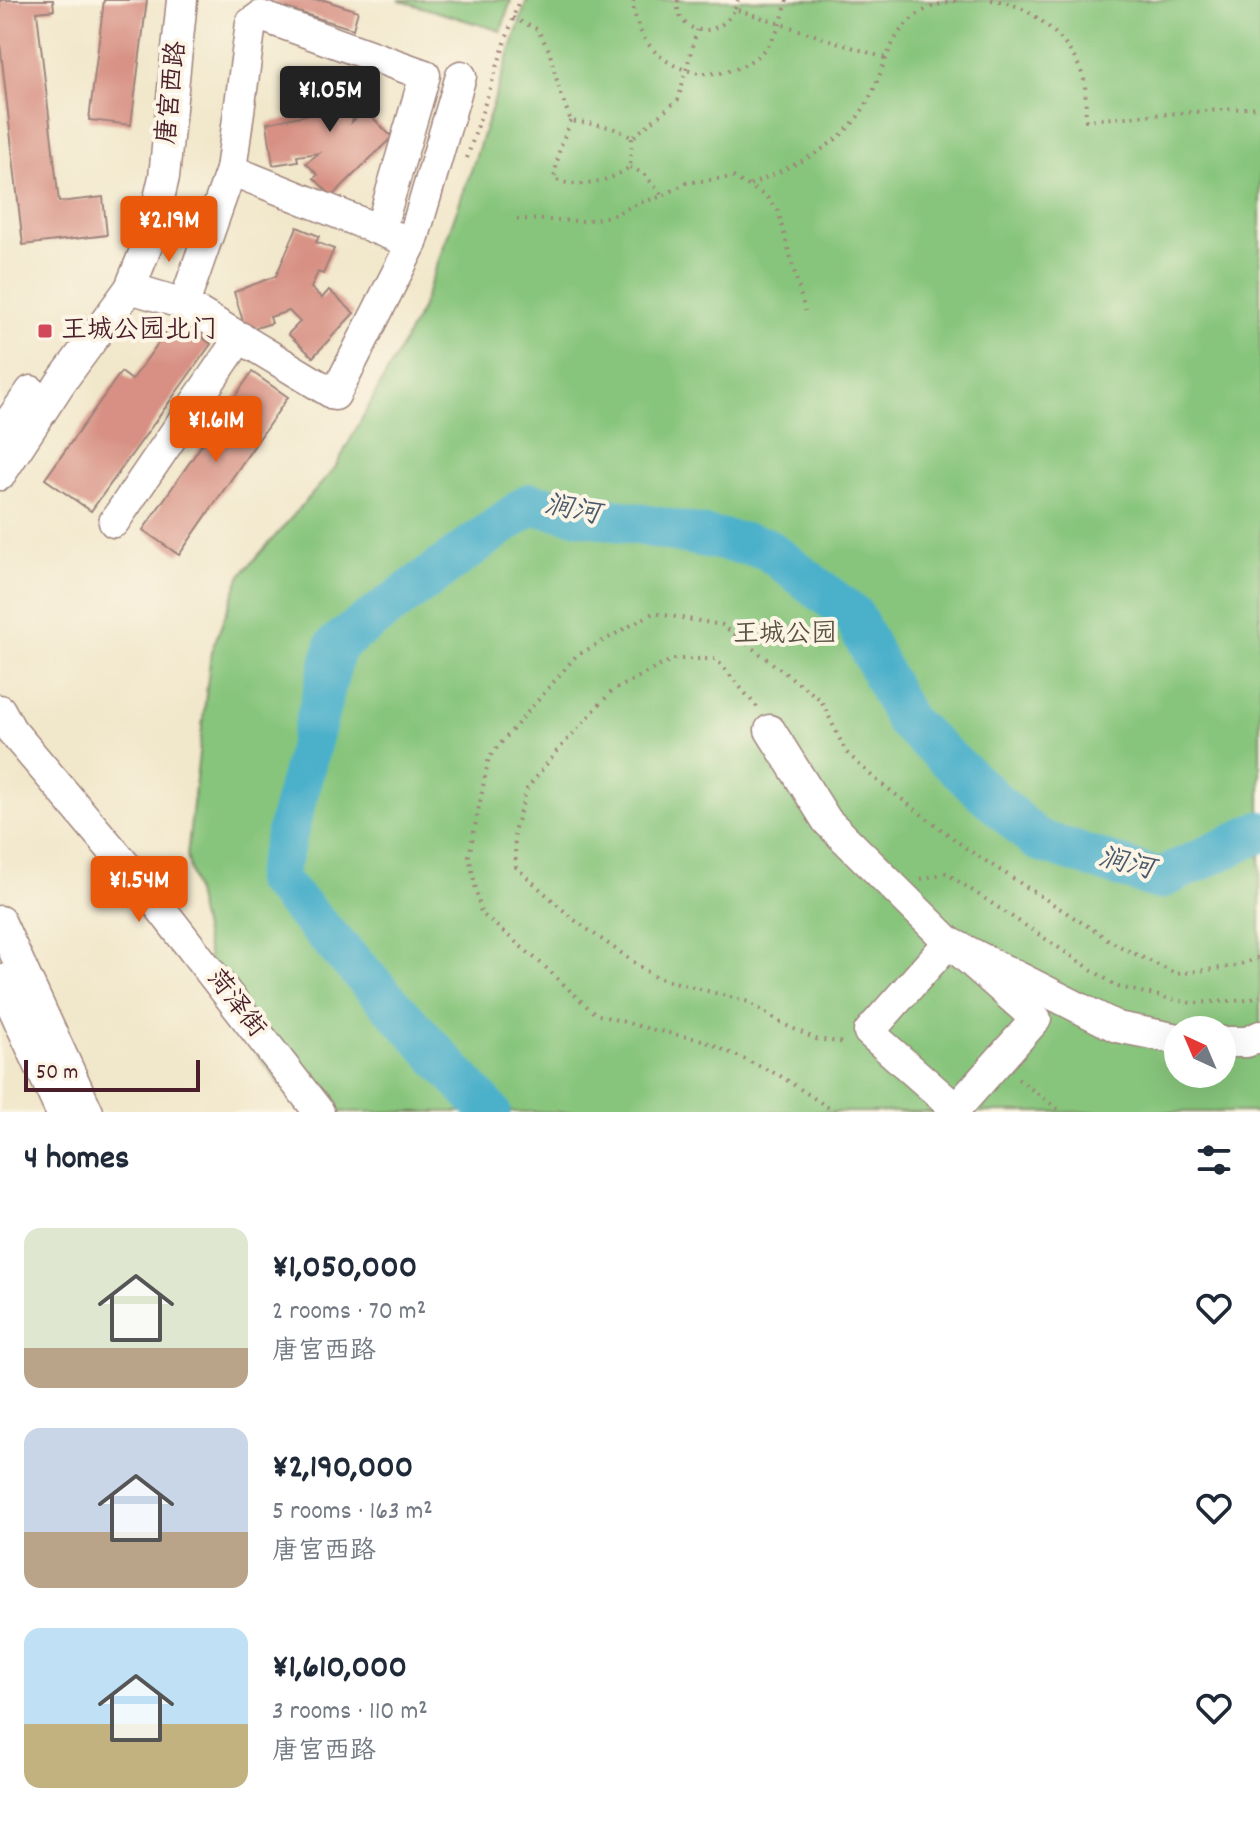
<!DOCTYPE html>
<html lang="en">
<head>
<meta charset="utf-8">
<style>
  body { margin:0; font-family:Dekko,"LXGW WenKai TC",sans-serif; background:#f2f2f3; color:#1f2937; height:100vh; display:flex; flex-direction:column; font-size:30px; white-space:nowrap }
  * { box-sizing:border-box; margin:0 }
  p { font-size:26px; color:#747a83 }
  .icon { flex:none; width:44px; height:44px; fill:none; stroke:currentColor; stroke-width:2; stroke-linecap:round; stroke-linejoin:round }
  .map { position:relative; height:1112px; overflow:hidden }
  .details { display:flex; flex-direction:column; background:#fff; flex:1 }
  .details>* { flex:none }
  .needle { width:52px; rotate:316deg }
  .fabs { position:absolute; left:1164px; top:1016px; display:grid; gap:16px }
  .fabs a { display:grid; place-items:center; width:72px; height:72px; border-radius:50%; background:#fff; box-shadow:0 8px 32px #0002; font-size:40px }
  .scale { position:absolute; left:24px; bottom:20px; width:176px; box-sizing:border-box; padding-left:8px; border:4px solid #4a1f2b; border-top:0; font-size:22px; line-height:28px; white-space:nowrap; color:#4a1f2b; -webkit-text-stroke:6px #fcf5e5; paint-order:stroke }
  .price { position:absolute; translate:-50% -68px; padding:0 18px; border-radius:8px; background:#ea580c; color:#fff; font-size:26px; line-height:52px; filter:drop-shadow(0 2px 4px #0008) }
  .price::after { content:''; position:absolute; left:50%; top:48px; width:24px; height:18px; margin-left:-12px; background:inherit; clip-path:polygon(0 0,100% 0,50% 100%) }
  .price.on { background:#222; color:#fff }
  ul { padding:0; list-style:none }
  li { display:flex; align-items:center; gap:24px; height:200px; padding:0 24px }
  li span { display:grid; place-items:center; flex:none; width:224px; height:160px; border-radius:16px; color:#555 }
  li>.icon { margin-inline-start:auto }
  span .icon { width:96px; height:96px; fill:#fffc; stroke-width:1 }
  li b { font-size:34px }
  h2 { display:flex; justify-content:space-between; align-items:center; height:96px; padding:0 24px; font-size:34px }
  .map>svg:first-child { display:block }
  .green { fill:#87c57c; stroke:#687254; stroke-width:2; fill-rule:evenodd }
  .lines { fill:none; stroke-linecap:round; stroke-linejoin:round }
  .river { stroke:#4bb0ca; stroke-width:42 }
  .building { fill:#d79083 }
  .minor-casing { stroke:#9e837b; stroke-width:33 }
  .path { stroke:#9e837b; stroke-width:4; stroke-dasharray:2 6; stroke-linecap:butt }
  .minor { stroke:#fff; stroke-width:30 }
  .poi-dot { fill:#d1495b; stroke:#fcf5e5; stroke-width:3 }
  .labels { text-anchor:middle; dominant-baseline:central; stroke-width:8; stroke-linejoin:round; paint-order:stroke }
  .street-label { font-size:26px; fill:#4a1f2b; stroke:#fcf5e5 }
  .poi-label { font-size:26px; fill:#4a1f2b; stroke:#fcf5e5; text-anchor:start }
  .park-label { font-size:26px; fill:#5c5143; stroke:#fcf5e5 }
  .water-label { font-size:28px; font-style:italic; fill:#4a596b; stroke:#fcf5e5 }
</style>
</head>
<body>
<div class="map">
<svg width="1260" height="1112" viewBox="0 0 1260 1112">
  <rect width="100%" height="100%" fill="#fcf5e5"/>
  <filter id="ink" filterUnits="userSpaceOnUse"><feTurbulence type="fractalNoise" baseFrequency=".0125" numOctaves="2"/><feDisplacementMap in="SourceGraphic" scale="16" xChannelSelector="R" yChannelSelector="G"/><feConvolveMatrix kernelMatrix="1 2 1 2 8 2 1 2 1" color-interpolation-filters="sRGB"/></filter>
  <filter id="wash" filterUnits="userSpaceOnUse"><feTurbulence type="fractalNoise" baseFrequency=".006" numOctaves="4" result="noise"/><feDisplacementMap in="SourceGraphic" scale="32" xChannelSelector="R" yChannelSelector="G"/><feGaussianBlur stdDeviation="1.8" result="paint"/><feColorMatrix in="noise" values="0 0 0 0 0 0 0 0 0 0 0 0 0 0 0 0 0 1.4 0 .05"/><feComposite in="paint" operator="in"/></filter>
  <g filter="url(#wash)">
    <rect width="100%" height="100%" fill="#f1e7cb"/>
    <g class="green">
      <polygon points="398,0 511,0 501,31"/>
      <path d="M527,0H1260V1112H302L219,1005L187,855L211,652L241,575L335,468L420,312L472,168ZM1178,1030H1222V1074H1178Z"/>
    </g>
    <g class="lines">
      <polyline class="river" points="490,1112 275,879 336,645 530,504 766,548 854,616 905,720 1037,840 1159,879 1260,832"/>
    </g>
    <g id="blocks">
      <g class="building">
        <polygon points="0,0 53,0 54,10 37,12 59,202 103,197 107,235 23,245 0,43"/>
        <polygon points="104,0 147,0 131,125 89,120"/>
        <polygon points="324,0 358,11 353,29 263,1"/>
        <polygon points="341,72 364,78 352,122 365,110 392,137 332,196 314,178 318,175 306,163 319,153 297,156 298,161 273,165 267,123 311,114 322,73 340,78"/>
        <polygon points="297,227 319,236 316,242 334,249 323,274 318,272 311,288 322,298 329,290 354,313 313,357 288,334 300,322 289,311 270,317 272,323 246,331 234,292 276,276"/>
        <polygon points="176,318 211,344 91,511 45,479 121,372 132,380"/>
        <polygon points="252,372 288,397 179,555 143,530"/>
      </g>
    </g>
  </g>
  <g filter="url(#ink)">
    <use href="#blocks" fill-opacity="0" stroke="#9e837b" stroke-width="2"/>
    <g class="lines">
      <g class="minor-casing">
        <g id="minor">
          <polyline points="231,170 399,238"/>
          <polyline points="130,288 184,304 335,395 412,243 461,76"/>
          <polyline points="184,304 231,170 251,23 261,16 425,75 380,230"/>
          <polyline points="0,435 31,391"/>
          <polyline points="0,475 61,382 130,288 150,238 164,177 182,0"/>
          <polyline points="114,522 240,337"/>
          <polyline points="0,710 11,730 148,892 319,1112"/>
          <polyline points="770,730 827,821 949,942 1117,1027 1178,1039"/>
          <polyline points="0,921 88,1112"/>
          <polygon points="949,942 1036,1019 956,1109 869,1032"/>
          <polyline points="0,979 61,1112"/>
          <polyline points="1222,1042 1247,1042 1260,1036"/>
        </g>
      </g>
      <g class="path">
        <path d="M633,0C636,77 736,101 775,35C781,24 784,12 787,0"/>
        <path d="M678,0C674,33 717,43 735,9L885,58"/>
        <path d="M991,0C1031,3 1070,40 1083,76C1087,89 1085,106 1086,120L1260,107"/>
        <polyline points="735,9 738,0"/>
        <path d="M513,18L537,29L549,50L560,92L571,121C593,124 614,125 632,138L678,100L697,30"/>
        <path d="M571,121L560,147L554,179C580,190 608,182 630,167L632,138"/>
        <polyline points="467,158 519,0"/>
        <polyline points="630,167 644,174 663,196"/>
        <path d="M750,185C785,169 824,154 850,126C896,77 874,12 960,0"/>
        <polyline points="517,219 583,221 611,216 639,203 663,196 686,183 733,177 767,197 778,211 805,311"/>
        <polyline points="757,707 716,659 673,659 612,691 556,752 527,789 514,831 516,867 573,919 655,977 749,1002 781,1023 816,1039 846,1043"/>
        <polyline points="921,879 946,873 1118,987 1191,1003 1250,1000 1260,996"/>
        <polyline points="1018,1079 1062,1112"/>
        <polyline points="835,1112 779,1075 702,1040 654,1030 595,1014 543,965 481,913 469,856 489,757 576,656 653,613 722,625 821,700 846,752 874,778 967,849 1117,945 1176,974 1236,966 1260,957"/>
      </g>
      <use href="#minor" class="minor"/>
    </g>
  </g>
  <rect class="poi-dot" x="37" y="323" width="16" height="16" rx="4"/>
  <g class="labels">
    <g class="street-label">
      <text transform="translate(173 93) rotate(-84)">唐宫西路</text>
      <text transform="translate(235 1004) rotate(52)">菏泽街</text>
    </g>
    <g class="poi-label">
      <text x="61" y="331">王城公园北门</text>
    </g>
    <g class="park-label">
      <text x="785" y="635">王城公园</text>
    </g>
    <g class="water-label">
      <text transform="translate(572 512) rotate(11)">涧河</text>
      <text transform="translate(1126 866) rotate(14)">涧河</text>
    </g>
  </g>
</svg>
<div class="fabs">
<a><svg class="needle" viewBox="-14 -14 28 28"><path d="M0-13l5 13h-10z" fill="#e53935"/><path d="M0 13l5-13h-10z" fill="#747a83"/></svg></a>
</div>
<div class="scale">50 m</div>
<b class="price on" style="left:330px;top:134px">¥1.05M</b>
<b class="price" style="left:169px;top:264px">¥2.19M</b>
<b class="price" style="left:216px;top:464px">¥1.61M</b>
<b class="price" style="left:139px;top:924px">¥1.54M</b>
</div>
<section class="details">
<h2>4 homes<svg class="icon" aria-label="filters" viewBox="0 0 24 24"><path d="M4 7h16M4 17h16"/><circle cx="9" cy="7" r="2"/><circle cx="15" cy="17" r="2"/></svg></h2>
<ul>
<li><span style="background:linear-gradient(#dfe7d0 75%,#b9a48a 0)"><svg class="icon" aria-label="home" viewBox="0 0 24 24"><path d="M3 11l9-7 9 7M6 9v11h12V9"/></svg></span><div><b>¥1,050,000</b><p>2 rooms · 70 m²</p><p>唐宫西路</p></div><svg class="icon" aria-label="heart" viewBox="0 0 24 24"><path d="M12 20l-8-8c-3-5 5-10 8-4 3-6 11-1 8 4z"/></svg></li>
<li><span style="background:linear-gradient(#c9d6e8 65%,#b9a48a 0)"><svg class="icon" aria-label="home" viewBox="0 0 24 24"><path d="M3 11l9-7 9 7M6 9v11h12V9"/></svg></span><div><b>¥2,190,000</b><p>5 rooms · 163 m²</p><p>唐宫西路</p></div><svg class="icon" aria-label="heart" viewBox="0 0 24 24"><path d="M12 20l-8-8c-3-5 5-10 8-4 3-6 11-1 8 4z"/></svg></li>
<li><span style="background:linear-gradient(#bfe0f5 60%,#c2b280 0)"><svg class="icon" aria-label="home" viewBox="0 0 24 24"><path d="M3 11l9-7 9 7M6 9v11h12V9"/></svg></span><div><b>¥1,610,000</b><p>3 rooms · 110 m²</p><p>唐宫西路</p></div><svg class="icon" aria-label="heart" viewBox="0 0 24 24"><path d="M12 20l-8-8c-3-5 5-10 8-4 3-6 11-1 8 4z"/></svg></li>
</ul>
</section>
</body>
</html>
